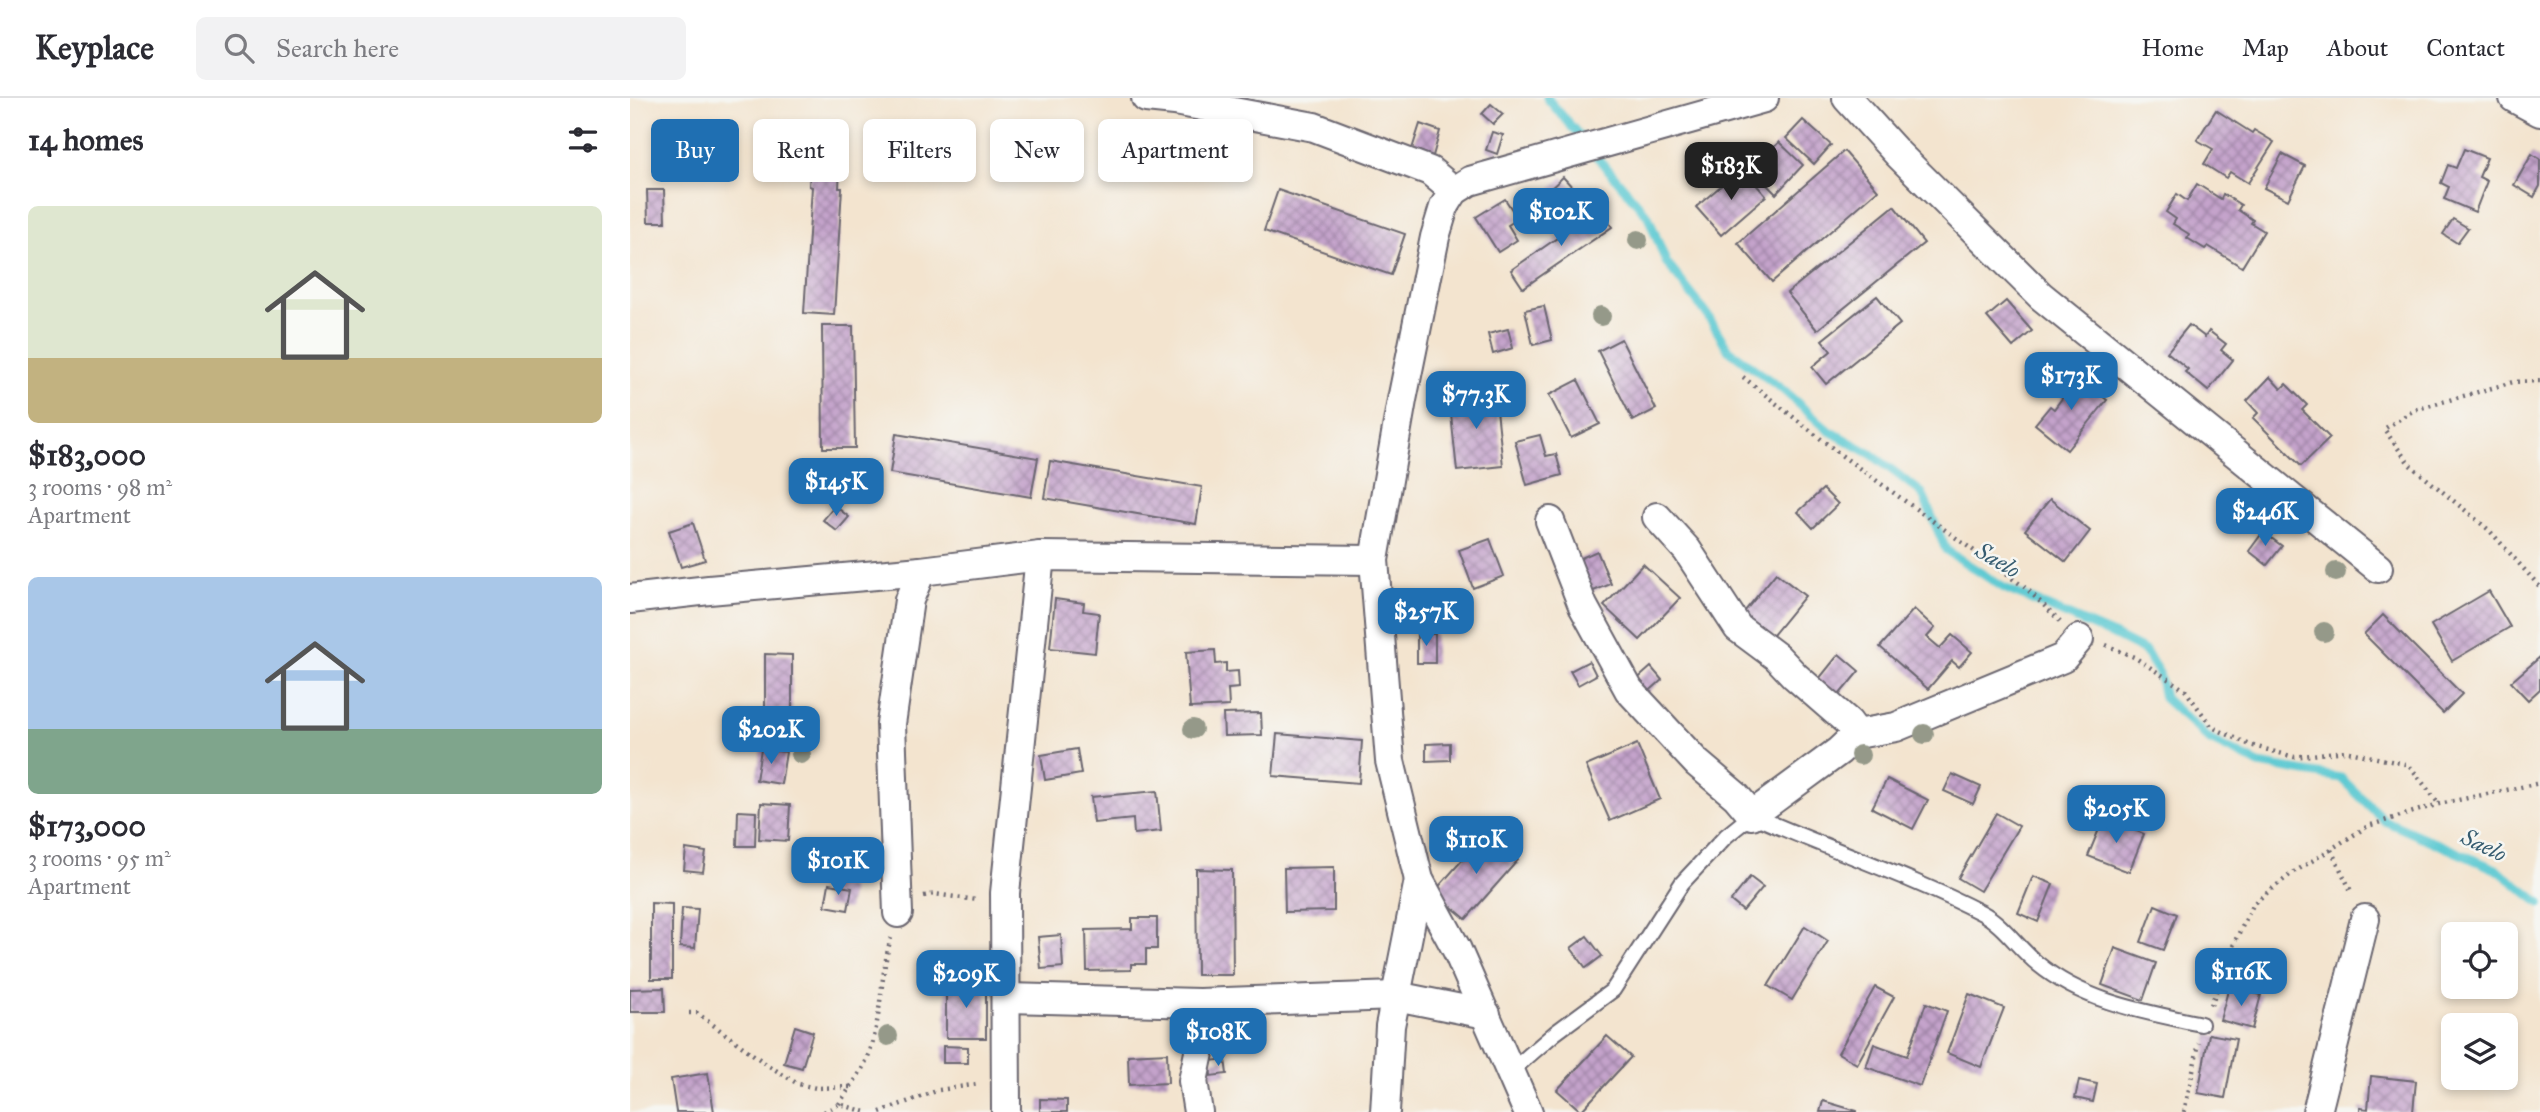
<!DOCTYPE html>
<html lang="en">
<head>
<meta charset="utf-8">
<style>
  body { margin:0; font-family:"IM FELL Great Primer",serif; background:#f2f2f3; color:#2b2b33; height:100vh; display:flex; flex-direction:column; font-size:26px; white-space:nowrap }
  * { box-sizing:border-box; margin:0 }
  p { font-size:23px; color:#7c7c81 }
  .icon { flex:none; width:38px; height:38px; fill:none; stroke:currentColor; stroke-width:2; stroke-linecap:round; stroke-linejoin:round }
  .map { position:relative; flex:1; overflow:hidden }
  .details { display:flex; flex-direction:column; background:#fff; width:630px }
  .details>* { flex:none }
  .top-card { position:absolute; left:21px; top:21px; width:665px; height:63px; display:flex; gap:14px }
  .buttons { position:absolute; left:1811px; top:824px; display:grid; gap:14px }
  .buttons a { display:grid; place-items:center; width:77px; height:77px; border-radius:10px; background:#fff; box-shadow:0 4px 10px #0003; font-size:35px }
  .price { position:absolute; translate:-50% -60px; padding:0 16px; border-radius:14px; background:#1f6fb2; color:#fff; font-size:23px; line-height:46px; filter:drop-shadow(0 2px 4px #0008) }
  .price::after { content:''; position:absolute; left:50%; top:42px; width:21px; height:16px; margin-left:-10px; background:inherit; clip-path:polygon(0 0,100% 0,50% 100%) }
  .price.selected { background:#222; color:#fff }
  ul { padding:0; list-style:none }
  li { display:grid; align-content:center; gap:14px; height:371px; padding:0 28px }
  li span { display:grid; place-items:center; height:217px; border-radius:10px; color:#555 }
  li>.icon { margin-inline-start:auto }
  span .icon { width:126px; height:126px; fill:#fffc; stroke-width:1 }
  li b { font-size:30px }
  h2 { display:flex; justify-content:space-between; align-items:center; height:84px; padding:0 28px; font-size:30px }
  .pill { padding:0 24px; border-radius:10px; background:#fff; box-shadow:0 4px 10px #0003; font-size:24px; line-height:63px }
  .pill.selected { background:#1f6fb2; color:#fff }
  header { display:flex; align-items:center; gap:42px; box-sizing:border-box; height:98px; padding:0 35px; background:#fff; border-bottom:2px solid #e1e1e2 }
  header strong { font-size:33px }
  nav { display:flex; gap:38px; margin-inline-start:auto; font-size:24px }
  .search { width:490px; height:63px; background:#f2f2f3; display:flex; align-items:center; gap:18px; box-sizing:border-box; padding:0 24px; border-radius:10px; color:#7c7c81; font-size:26px }
  main { display:flex; flex:1; min-height:0 }
  .map>svg:first-child { display:block }
  .lines { fill:none; stroke-linecap:round; stroke-linejoin:round }
  .stream { stroke:#5cc9d2; stroke-width:9 }
  .building { fill:url(#building-cross-hatch) }
  .service-casing { stroke:#6b666f; stroke-width:18 }
  .minor-casing { stroke:#6b666f; stroke-width:32 }
  .path { stroke:#6b666f; stroke-width:4.5; stroke-dasharray:2 5; stroke-linecap:butt }
  .service { stroke:#fff; stroke-width:14 }
  .minor { stroke:#fff; stroke-width:28 }
  .tree { fill:#959989 }
  .labels { text-anchor:middle; dominant-baseline:central; stroke-width:5; stroke-linejoin:round; paint-order:stroke }
  .water-label { font-size:23px; font-style:italic; fill:#365c70; stroke:#f6f6f2 }
</style>
</head>
<body>
<header>
<strong>Keyplace</strong>
<div class="search"><svg class="icon" aria-label="search" viewBox="0 0 24 24"><circle cx="10" cy="10" r="6"/><path d="M15 15l6 6"/></svg>Search here</div>
<nav><a>Home</a><a>Map</a><a>About</a><a>Contact</a></nav>
</header>
<main>
<section class="details">
<h2>14 homes<svg class="icon" aria-label="filters" viewBox="0 0 24 24"><path d="M4 7h16M4 17h16"/><circle cx="9" cy="7" r="2"/><circle cx="15" cy="17" r="2"/></svg></h2>
<ul>
<li><span style="background:linear-gradient(#dfe7d0 70%,#c2b280 0)"><svg class="icon" aria-label="home" viewBox="0 0 24 24"><path d="M3 11l9-7 9 7M6 9v11h12V9"/></svg></span><div><b>$183,000</b><p>3 rooms · 98 m²</p><p>Apartment</p></div></li>
<li><span style="background:linear-gradient(#a9c7e8 70%,#7fa58c 0)"><svg class="icon" aria-label="home" viewBox="0 0 24 24"><path d="M3 11l9-7 9 7M6 9v11h12V9"/></svg></span><div><b>$173,000</b><p>3 rooms · 95 m²</p><p>Apartment</p></div></li>
</ul>
</section>
<div class="map">
<svg width="1910" height="1014" viewBox="0 0 1910 1014">
  <defs>
    <pattern id="building-cross-hatch" width="8" height="8" patternUnits="userSpaceOnUse" patternTransform="scale(1.75)"><rect width="8" height="8" fill="#c4a3cb"/><path d="M0 0l8 8M0 8l8-8" fill="none" stroke="#9f84a6"/></pattern>
  </defs>
  <rect width="100%" height="100%" fill="#f6f6f2"/>
  <filter id="ink" filterUnits="userSpaceOnUse"><feTurbulence type="fractalNoise" baseFrequency=".0143" numOctaves="2"/><feDisplacementMap in="SourceGraphic" scale="14" xChannelSelector="R" yChannelSelector="G"/><feConvolveMatrix kernelMatrix="1 2 1 2 8 2 1 2 1" color-interpolation-filters="sRGB"/></filter>
  <filter id="wash" filterUnits="userSpaceOnUse"><feTurbulence type="fractalNoise" baseFrequency=".00686" numOctaves="4" result="noise"/><feDisplacementMap in="SourceGraphic" scale="28" xChannelSelector="R" yChannelSelector="G"/><feGaussianBlur stdDeviation="1.57" result="paint"/><feColorMatrix in="noise" values="0 0 0 0 0 0 0 0 0 0 0 0 0 0 0 0 0 1.4 0 .05"/><feComposite in="paint" operator="in"/></filter>
  <g filter="url(#wash)">
    <rect width="100%" height="100%" fill="#f3e4cf"/>
    <g class="lines">
      <polyline class="stream" points="917,0 1018,118 1036,164 1076,215 1098,251 1153,292 1198,332 1241,356 1292,395 1316,452 1374,490 1481,536 1515,553 1529,575 1534,600 1580,642 1629,666 1711,680 1755,723 1868,772 1910,805"/>
    </g>
    <g id="blocks">
      <g class="building">
        <polygon points="861,6 873,16 863,26 852,16"/>
        <polygon points="1586,12 1622,35 1624,32 1644,44 1618,85 1600,74 1596,80 1574,66 1583,51 1567,42"/>
        <polygon points="1173,22 1201,47 1184,66 1156,40"/>
        <polygon points="790,26 810,33 803,58 782,51"/>
        <polygon points="862,34 873,37 867,56 856,52"/>
        <polygon points="1149,44 1173,67 1146,96 1122,72"/>
        <polygon points="182,46 211,48 209,90 212,90 204,217 174,215 182,89 179,88"/>
        <polygon points="1834,51 1857,60 1849,79 1857,83 1845,114 1814,101 1819,89 1811,85 1818,67 1826,70"/>
        <polygon points="1214,53 1248,92 1142,184 1108,145"/>
        <polygon points="1652,56 1675,68 1658,102 1634,90"/>
        <polygon points="1902,56 1910,61 1910,88 1904,99 1884,87"/>
        <polygon points="1112,70 1136,98 1091,137 1066,109"/>
        <polygon points="933,79 957,105 927,132 914,117 927,104 918,93"/>
        <polygon points="1567,86 1591,101 1593,96 1611,107 1608,112 1623,122 1621,125 1634,133 1612,169 1578,148 1575,151 1557,140 1559,136 1543,126 1546,121 1536,114 1547,96 1557,103"/>
        <polygon points="17,92 34,92 35,124 18,124"/>
        <polygon points="648,92 775,136 761,177 634,133"/>
        <polygon points="875,101 888,121 878,127 887,142 868,154 846,119"/>
        <polygon points="1264,108 1294,145 1187,232 1157,195"/>
        <polygon points="969,111 982,129 893,190 881,172"/>
        <polygon points="1823,121 1838,130 1827,145 1813,136"/>
        <polygon points="1247,198 1270,226 1196,286 1182,269 1201,253 1192,242"/>
        <polygon points="1376,203 1402,233 1383,249 1357,219"/>
        <polygon points="914,208 922,242 903,247 895,212"/>
        <polygon points="1559,227 1575,239 1579,233 1596,246 1591,252 1603,262 1578,293 1555,274 1558,271 1537,254"/>
        <polygon points="192,228 223,228 225,350 193,350"/>
        <polygon points="878,231 883,250 863,256 858,236"/>
        <polygon points="991,241 1026,311 1003,323 968,253"/>
        <polygon points="1443,276 1477,302 1437,352 1405,326 1420,308 1424,311 1433,299 1428,295"/>
        <polygon points="1640,279 1651,291 1656,286 1677,307 1672,312 1700,340 1671,368 1623,320 1628,315 1617,303"/>
        <polygon points="948,282 970,326 941,340 919,297"/>
        <polygon points="865,293 873,368 827,373 819,297"/>
        <polygon points="266,336 408,360 401,399 260,375"/>
        <polygon points="910,337 916,358 926,356 932,377 897,387 885,343"/>
        <polygon points="420,363 572,389 566,426 414,400"/>
        <polygon points="1193,391 1208,406 1183,430 1168,414"/>
        <polygon points="1420,401 1460,433 1436,464 1395,432"/>
        <polygon points="205,408 219,419 207,433 193,422"/>
        <polygon points="63,425 75,462 51,469 39,433"/>
        <polygon points="1633,434 1652,448 1637,467 1619,453"/>
        <polygon points="860,441 874,478 843,490 829,452"/>
        <polygon points="967,453 981,486 956,496 942,464"/>
        <polygon points="1013,466 1050,500 1010,542 974,508"/>
        <polygon points="1146,475 1175,498 1139,542 1110,519"/>
        <polygon points="1859,493 1880,529 1822,563 1801,527"/>
        <polygon points="425,501 454,505 453,513 469,515 465,555 420,550"/>
        <polygon points="1284,511 1305,530 1297,539 1310,550 1322,537 1342,554 1329,569 1322,563 1298,591 1250,549"/>
        <polygon points="1753,517 1832,596 1813,615 1734,536"/>
        <rect x="787" y="536" width="18" height="29"/>
        <polygon points="585,552 586,566 596,565 596,574 608,573 609,590 598,591 599,608 560,610 556,554"/>
        <polygon points="135,556 162,557 162,612 135,612"/>
        <polygon points="1209,556 1229,573 1204,603 1184,587"/>
        <polygon points="1910,559 1910,591 1898,602 1881,584"/>
        <polygon points="959,563 966,577 948,587 940,573"/>
        <polygon points="1021,569 1032,582 1015,597 1004,584"/>
        <polygon points="631,615 632,637 594,638 593,616"/>
        <polygon points="647,636 732,643 729,685 643,678"/>
        <polygon points="820,645 820,662 796,663 796,646"/>
        <polygon points="1007,646 1030,701 980,723 956,668"/>
        <polygon points="131,651 156,654 151,686 126,682"/>
        <polygon points="447,651 451,676 415,682 411,657"/>
        <polygon points="1322,676 1351,689 1343,706 1314,693"/>
        <polygon points="1257,681 1298,702 1283,731 1242,710"/>
        <polygon points="527,693 531,733 504,736 503,721 464,725 461,699"/>
        <polygon points="131,705 160,707 158,743 129,741"/>
        <polygon points="108,713 126,714 125,748 107,748"/>
        <polygon points="1366,715 1389,728 1350,793 1328,780"/>
        <polygon points="1474,719 1514,736 1499,774 1458,758"/>
        <polygon points="857,734 888,762 836,821 804,794"/>
        <polygon points="56,751 76,754 73,774 54,772"/>
        <polygon points="704,769 704,813 655,814 654,770"/>
        <polygon points="566,771 602,772 603,877 567,877"/>
        <polygon points="1403,778 1423,786 1408,824 1388,815"/>
        <polygon points="1120,779 1133,789 1113,813 1101,803"/>
        <polygon points="199,786 222,790 218,812 195,808"/>
        <polygon points="21,805 42,806 42,881 21,881"/>
        <polygon points="1525,807 1547,816 1533,852 1511,844"/>
        <polygon points="52,810 68,811 65,850 50,849"/>
        <polygon points="502,820 527,820 527,851 516,851 516,866 501,866 501,872 457,873 456,832 502,831"/>
        <polygon points="1175,828 1198,843 1162,902 1138,888"/>
        <polygon points="431,837 433,869 411,871 408,839"/>
        <polygon points="957,838 972,858 956,870 941,850"/>
        <polygon points="1485,850 1526,865 1513,902 1472,887"/>
        <polygon points="356,883 356,940 316,940 316,884"/>
        <polygon points="1245,889 1264,899 1227,966 1208,955"/>
        <polygon points="1599,889 1631,897 1622,931 1590,922"/>
        <polygon points="34,890 35,914 0,914 0,891"/>
        <polygon points="1339,896 1374,910 1351,969 1317,955"/>
        <polygon points="1296,905 1317,913 1290,988 1236,969 1244,946 1277,958"/>
        <polygon points="165,928 183,934 172,970 154,965"/>
        <polygon points="1579,936 1606,941 1595,1000 1568,995"/>
        <polygon points="977,938 1001,959 951,1013 927,992"/>
        <polygon points="313,948 338,949 338,965 313,965"/>
        <polygon points="537,955 538,985 499,987 498,957"/>
        <polygon points="595,961 597,976 581,978 580,963"/>
        <polygon points="78,975 84,1014 46,1014 41,981"/>
        <polygon points="1741,978 1786,983 1783,1014 1730,1014 1730,1010 1738,1011"/>
        <polygon points="1449,982 1467,986 1463,1004 1445,1000"/>
        <polygon points="410,1001 437,1002 437,1014 410,1014"/>
        <polygon points="1193,1003 1227,1013 1227,1014 1190,1014"/>
      </g>
    </g>
  </g>
  <g filter="url(#ink)">
    <use href="#blocks" fill-opacity="0" stroke="#6b666f" stroke-width="2"/>
    <g class="lines">
      <g class="service-casing">
        <path id="service" d="M881,973L925,935L983,892L1052,785L1096,738L1122,717C1198,751 1278,777 1352,815C1373,826 1389,851 1408,866C1454,904 1515,914 1571,926"/>
      </g>
      <g class="minor-casing">
        <g id="minor">
          <polyline points="516,0 545,3 684,29 800,73 824,93"/>
          <polyline points="1217,0 1268,56 1411,198 1748,470"/>
          <polyline points="1884,0 1910,14"/>
          <polyline points="1027,419 1057,452 1108,530 1147,559 1165,578 1218,624 1227,636"/>
          <polyline points="920,423 953,508 999,592 1067,665 1106,698 1122,717 1209,653 1227,636 1266,629 1433,560 1449,541"/>
          <polyline points="0,501 79,492 291,473 410,458 744,462"/>
          <polyline points="268,815 261,626 279,502 291,473"/>
          <polyline points="376,900 569,905 766,898 856,916"/>
          <polyline points="376,1014 375,795 410,458"/>
          <polyline points="568,1014 563,983 570,950 569,905"/>
          <polyline points="755,1014 760,928 789,782"/>
          <polyline points="898,1014 827,852 789,782 760,663 744,462 772,302 805,139 814,109 824,93 840,83 1134,0"/>
          <polyline points="1687,1014 1735,821"/>
        </g>
      </g>
      <g class="path">
        <polyline points="1113,279 1211,357 1397,491 1430,523"/>
        <polyline points="1910,283 1883,284 1784,312 1754,331 1780,367 1859,432 1910,489"/>
        <polyline points="1476,547 1504,559 1555,592 1582,629 1620,647 1664,659 1715,653 1779,667 1809,706"/>
        <polyline points="1701,752 1722,795"/>
        <polyline points="294,798 304,796 347,802"/>
        <polyline points="1581,907 1605,843 1624,805 1661,776 1738,728 1809,706 1910,685"/>
        <polyline points="59,915 67,915 136,966 168,986 186,990 220,989"/>
        <path d="M209,1006C220,989 234,972 240,953C252,917 250,877 261,840"/>
        <polyline points="194,1014 209,1006 236,1014"/>
        <polyline points="250,1014 309,992 349,986"/>
        <polyline points="1554,1014 1569,945"/>
      </g>
      <use href="#service" class="service"/>
      <use href="#minor" class="minor"/>
    </g>
    <g class="tree">
      <circle cx="1008" cy="142" r="10"/>
      <circle cx="971" cy="218" r="10"/>
      <circle cx="1706" cy="474" r="10"/>
      <circle cx="1694" cy="534" r="10"/>
      <circle cx="563" cy="631" r="10"/>
      <circle cx="1294" cy="636" r="10"/>
      <circle cx="171" cy="656" r="10"/>
      <circle cx="1230" cy="657" r="10"/>
      <circle cx="258" cy="938" r="10"/>
    </g>
  </g>
  <g class="labels">
    <g class="water-label">
      <text transform="translate(1368 462) rotate(31)">Saelo</text>
      <text transform="translate(1854 747) rotate(26)">Saelo</text>
    </g>
  </g>
</svg>
<div class="buttons">
<a><svg class="icon" aria-label="locate" viewBox="0 0 24 24"><circle cx="12" cy="12" r="6"/><path d="M12 2v4M12 18v4M2 12h4M18 12h4"/></svg></a>
<a><svg class="icon" aria-label="layers" viewBox="0 0 24 24"><path d="M12 4l9 5-9 5-9-5zM3 14l9 5 9-5"/></svg></a>
</div>
<b class="price selected" style="left:1101px;top:104px">$183K</b>
<b class="price" style="left:931px;top:150px">$102K</b>
<b class="price" style="left:1441px;top:314px">$173K</b>
<b class="price" style="left:846px;top:333px">$77.3K</b>
<b class="price" style="left:206px;top:420px">$145K</b>
<b class="price" style="left:1635px;top:450px">$246K</b>
<b class="price" style="left:796px;top:550px">$257K</b>
<b class="price" style="left:141px;top:668px">$202K</b>
<b class="price" style="left:1486px;top:747px">$205K</b>
<b class="price" style="left:846px;top:778px">$110K</b>
<b class="price" style="left:208px;top:799px">$101K</b>
<b class="price" style="left:1611px;top:910px">$116K</b>
<b class="price" style="left:336px;top:912px">$209K</b>
<b class="price" style="left:588px;top:970px">$108K</b>
<div class="top-card">
<a class="pill selected">Buy</a>
<a class="pill">Rent</a>
<a class="pill">Filters</a>
<a class="pill">New</a>
<a class="pill">Apartment</a>
</div>
</div>
</main>
</body>
</html>
